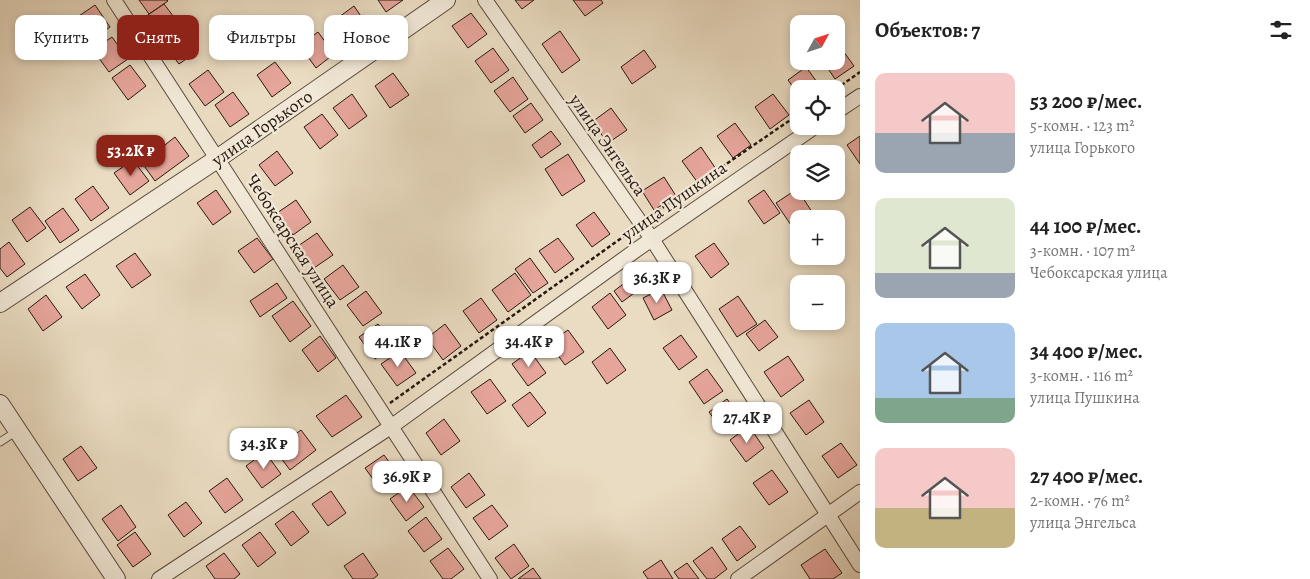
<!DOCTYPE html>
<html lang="ru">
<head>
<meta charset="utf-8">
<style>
  body { margin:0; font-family:Alegreya,serif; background:#f6f6f6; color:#222; height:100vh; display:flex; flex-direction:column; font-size:19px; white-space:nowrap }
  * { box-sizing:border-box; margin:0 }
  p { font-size:16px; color:#767676 }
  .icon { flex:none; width:28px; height:28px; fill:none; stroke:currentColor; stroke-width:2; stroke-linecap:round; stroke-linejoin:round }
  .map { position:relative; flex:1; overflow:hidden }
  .drawer { display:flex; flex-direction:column; background:#fff; width:450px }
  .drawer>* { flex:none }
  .banner { position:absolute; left:15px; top:15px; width:475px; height:45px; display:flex; gap:10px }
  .needle { width:32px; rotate:50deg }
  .buttons { position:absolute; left:790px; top:15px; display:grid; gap:10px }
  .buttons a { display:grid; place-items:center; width:55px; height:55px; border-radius:10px; background:#fff; box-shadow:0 2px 8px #0003; font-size:25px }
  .price { position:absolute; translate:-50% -42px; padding:0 11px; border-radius:10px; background:#fff; color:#222; font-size:16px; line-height:32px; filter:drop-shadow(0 1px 2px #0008) }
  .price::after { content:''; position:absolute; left:50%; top:30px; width:15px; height:11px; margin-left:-8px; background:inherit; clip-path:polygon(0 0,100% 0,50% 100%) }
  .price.current { background:#8f2418; color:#fff }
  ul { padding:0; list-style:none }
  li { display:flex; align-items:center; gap:15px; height:125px; padding:0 15px }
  li span { display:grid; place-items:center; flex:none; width:140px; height:100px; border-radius:10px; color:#555 }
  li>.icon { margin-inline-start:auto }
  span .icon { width:60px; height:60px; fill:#fffc; stroke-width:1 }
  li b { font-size:21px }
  h2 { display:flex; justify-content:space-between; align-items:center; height:60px; padding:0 15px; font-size:21px }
  .pill { padding:0 18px; border-radius:10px; background:#fff; box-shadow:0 2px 8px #0003; font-size:18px; line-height:45px }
  .pill.current { background:#8f2418; color:#fff }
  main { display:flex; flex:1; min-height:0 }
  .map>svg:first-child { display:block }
  .building { fill:#e6a59b; stroke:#27180f }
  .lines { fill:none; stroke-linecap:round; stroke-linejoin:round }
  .service-casing { stroke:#58493c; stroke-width:9 }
  .minor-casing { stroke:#58493c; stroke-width:16 }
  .tertiary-casing { stroke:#58493c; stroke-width:20 }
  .path { stroke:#27180f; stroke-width:2.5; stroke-dasharray:4 2.5; stroke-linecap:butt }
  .service { stroke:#f1e8d7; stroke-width:7 }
  .minor { stroke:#f1e8d7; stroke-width:14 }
  .tertiary { stroke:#f1e8d7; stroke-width:18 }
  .labels { text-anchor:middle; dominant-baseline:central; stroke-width:4.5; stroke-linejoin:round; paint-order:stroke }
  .street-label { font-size:18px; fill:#27180f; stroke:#f1e8d7 }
</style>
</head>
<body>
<main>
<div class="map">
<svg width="860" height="579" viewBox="0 0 860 579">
  <rect width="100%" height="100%" fill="#eadcc2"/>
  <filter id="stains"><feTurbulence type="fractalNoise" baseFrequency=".004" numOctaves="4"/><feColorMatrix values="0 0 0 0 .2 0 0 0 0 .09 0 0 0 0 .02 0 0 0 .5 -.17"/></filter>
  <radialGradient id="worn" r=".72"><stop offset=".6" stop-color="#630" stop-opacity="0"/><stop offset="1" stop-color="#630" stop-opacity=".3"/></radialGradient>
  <g class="building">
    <polygon points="139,0 167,0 168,1 149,14"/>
    <polygon points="378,0 403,0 386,12"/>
    <polygon points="515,0 534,0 522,9"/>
    <polygon points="573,0 601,0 603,3 585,16"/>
    <polygon points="164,4 180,25 161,39 145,17"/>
    <polygon points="95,5 110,27 92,40 76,18"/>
    <polygon points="354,6 369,28 351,42 335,20"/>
    <polygon points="471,13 487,34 468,48 452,26"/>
    <polygon points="182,29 198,51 179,64 163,43"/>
    <polygon points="560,31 580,60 562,73 542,44"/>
    <polygon points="318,32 334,54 316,68 300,46"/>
    <polygon points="112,37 128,59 109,72 93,50"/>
    <polygon points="838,44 854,66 835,79 823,61 836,61 836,45"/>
    <polygon points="493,48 509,70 491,83 475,61"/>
    <polygon points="644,50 656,67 632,84 621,67"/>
    <polygon points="275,62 291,83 272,97 257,75"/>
    <polygon points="130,65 146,86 128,100 112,78"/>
    <polygon points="806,67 822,89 799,89 799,96 788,80"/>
    <polygon points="208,70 224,92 205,106 189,84"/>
    <polygon points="393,73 409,95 390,108 375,86"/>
    <polygon points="513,77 528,99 510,112 494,91"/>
    <polygon points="233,92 249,114 230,127 215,105"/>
    <polygon points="352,94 367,116 349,129 333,108"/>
    <polygon points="773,94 789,115 770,129 755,107"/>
    <polygon points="531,103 543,120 525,133 513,116"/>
    <polygon points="611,108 627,130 608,143 592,122"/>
    <polygon points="322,114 338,135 320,149 304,127"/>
    <polygon points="735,123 751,145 733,158 717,136"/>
    <polygon points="551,131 561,144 541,158 532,145"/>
    <polygon points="860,136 860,164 847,145"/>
    <polygon points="175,137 189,156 155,181 142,163"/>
    <polygon points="701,147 716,169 698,183 682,161"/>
    <polygon points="277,151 293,173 275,186 259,165"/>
    <polygon points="568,154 585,181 562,196 545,169"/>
    <polygon points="133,160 149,181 130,195 114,173"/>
    <polygon points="664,177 676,196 654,210 642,191"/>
    <polygon points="93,186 109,208 91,221 75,199"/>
    <polygon points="797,189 816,218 799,219 799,229 795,231 776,203"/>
    <polygon points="216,190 231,212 213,225 197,203"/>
    <polygon points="764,190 780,213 764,224 748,201"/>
    <polygon points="296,200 311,222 293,235 277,213"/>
    <polygon points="30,207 46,228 27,242 12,220"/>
    <polygon points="63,208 79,230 60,243 45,221"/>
    <polygon points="594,212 610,234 592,247 576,225"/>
    <polygon points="317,233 333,255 314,268 298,246"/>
    <polygon points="257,238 273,259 254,273 238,251"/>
    <polygon points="558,238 574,259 555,273 539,251"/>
    <polygon points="9,242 25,264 7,277 0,268 0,249"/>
    <polygon points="714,243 729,264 711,278 695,256"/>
    <polygon points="135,253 151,275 132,288 116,266"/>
    <polygon points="530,258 548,283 533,293 515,269"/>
    <polygon points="343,265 359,287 340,300 324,279"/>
    <polygon points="643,269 645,270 652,280 622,302 614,291"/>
    <polygon points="515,273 531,295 508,312 492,290"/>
    <polygon points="85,274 100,295 82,309 66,287"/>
    <polygon points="277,283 287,298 260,317 250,301"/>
    <polygon points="661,289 672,310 654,320 643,298"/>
    <polygon points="366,291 382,313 363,326 347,305"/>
    <polygon points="610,293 626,315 608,329 592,307"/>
    <polygon points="46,295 62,317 43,331 28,309"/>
    <polygon points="738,296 757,324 737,337 719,309"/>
    <polygon points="481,298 497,320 479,333 463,311"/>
    <polygon points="293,301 311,326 290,342 272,316"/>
    <polygon points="765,320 778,337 759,351 746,334"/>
    <polygon points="378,324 394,346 375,359 359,337"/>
    <polygon points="445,324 461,346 443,360 427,338"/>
    <polygon points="568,330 584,352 565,365 549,343"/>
    <polygon points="681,335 697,357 679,370 663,348"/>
    <polygon points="320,336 336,358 318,372 302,350"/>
    <polygon points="610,348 626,370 607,384 592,362"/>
    <polygon points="400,351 416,373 397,386 381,364"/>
    <polygon points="530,351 546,373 528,386 512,364"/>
    <polygon points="788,356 804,380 781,397 764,372"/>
    <polygon points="707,369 723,391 704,404 689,382"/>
    <polygon points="490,379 506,401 487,414 471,392"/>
    <polygon points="530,392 546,413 528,427 512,405"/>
    <polygon points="346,395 362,417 332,437 316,416"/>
    <polygon points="727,399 743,421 725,434 709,412"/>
    <polygon points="809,400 824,422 806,435 790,413"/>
    <polygon points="444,419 460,441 441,455 426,433"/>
    <polygon points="749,426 764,448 746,462 730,440"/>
    <polygon points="301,430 316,450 290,470 275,450"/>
    <polygon points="841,443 857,465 838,478 822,456"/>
    <polygon points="81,446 97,468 78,481 63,459"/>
    <polygon points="265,452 281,474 262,488 246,466"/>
    <polygon points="384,455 400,477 381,490 365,468"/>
    <polygon points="772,470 788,492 769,505 753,483"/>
    <polygon points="469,473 485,495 466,508 451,487"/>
    <polygon points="227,478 243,500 225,513 209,491"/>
    <polygon points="408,486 424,507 406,521 390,499"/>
    <polygon points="331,491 346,513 328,526 312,504"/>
    <polygon points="186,502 202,523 184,537 168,515"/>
    <polygon points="121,505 136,527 118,541 102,519"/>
    <polygon points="492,505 508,526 489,540 473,518"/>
    <polygon points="293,511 309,532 291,546 275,524"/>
    <polygon points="426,517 442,539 424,552 408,531"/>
    <polygon points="740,526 756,547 737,561 722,539"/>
    <polygon points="135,532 151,554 133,567 117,545"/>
    <polygon points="260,532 276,553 258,567 242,545"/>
    <polygon points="514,544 529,566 511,579 495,558"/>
    <polygon points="712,547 727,569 714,579 707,579 693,561"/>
    <polygon points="448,548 464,569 451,579 443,579 430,561"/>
    <polygon points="825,549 842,573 833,579 810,579 801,565"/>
    <polygon points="224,553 240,574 234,579 215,579 206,566"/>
    <polygon points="363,553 378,575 373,579 353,579 344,566"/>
    <polygon points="661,560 673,579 648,579 643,572"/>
    <polygon points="687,563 699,579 679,579 674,572"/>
    <polygon points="533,568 541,579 518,579"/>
  </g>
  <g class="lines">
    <g class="service-casing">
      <polyline id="service" points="0,442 17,431"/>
    </g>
    <g class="minor-casing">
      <g id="minor">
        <polyline points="114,0 490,579"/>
        <polyline points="485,0 652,239 860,565"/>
        <polyline points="836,112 860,96"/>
        <polyline points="159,579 392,426 639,248 816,126"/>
        <polyline points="738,579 860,492"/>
      </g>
    </g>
    <g class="tertiary-casing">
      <g id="tertiary">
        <polyline points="0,303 217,159 446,0"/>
        <polyline points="0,404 116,579"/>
      </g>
    </g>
    <g class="path">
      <polyline points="836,89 860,72"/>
      <polyline points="652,215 799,114"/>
      <polyline points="390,403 630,232"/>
    </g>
    <use href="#service" class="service"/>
    <use href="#minor" class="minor"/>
    <use href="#tertiary" class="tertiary"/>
  </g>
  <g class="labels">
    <g class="street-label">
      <text transform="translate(262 128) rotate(-35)">улица Горького</text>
      <text transform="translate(608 145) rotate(55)">улица Энгельса</text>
      <text transform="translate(674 201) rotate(-35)">улица Пушкина</text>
      <text transform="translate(293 241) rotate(57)">Чебоксарская улица</text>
    </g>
  </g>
  <rect width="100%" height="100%" filter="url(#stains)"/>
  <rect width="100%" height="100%" fill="url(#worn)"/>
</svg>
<div class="buttons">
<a><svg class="needle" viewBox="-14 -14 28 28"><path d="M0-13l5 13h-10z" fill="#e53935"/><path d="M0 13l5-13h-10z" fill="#767676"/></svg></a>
<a><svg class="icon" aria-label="locate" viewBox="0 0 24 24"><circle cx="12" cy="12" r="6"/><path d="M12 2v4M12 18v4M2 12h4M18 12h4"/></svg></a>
<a><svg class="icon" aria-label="layers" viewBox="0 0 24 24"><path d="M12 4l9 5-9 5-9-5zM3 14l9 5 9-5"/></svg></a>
<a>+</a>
<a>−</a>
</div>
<b class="price current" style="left:131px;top:177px">53.2K ₽</b>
<b class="price" style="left:657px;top:304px">36.3K ₽</b>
<b class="price" style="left:398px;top:368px">44.1K ₽</b>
<b class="price" style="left:529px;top:368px">34.4K ₽</b>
<b class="price" style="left:747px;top:444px">27.4K ₽</b>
<b class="price" style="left:264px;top:470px">34.3K ₽</b>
<b class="price" style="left:407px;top:503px">36.9K ₽</b>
<div class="banner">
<a class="pill">Купить</a>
<a class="pill current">Снять</a>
<a class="pill">Фильтры</a>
<a class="pill">Новое</a>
</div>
</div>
<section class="drawer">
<h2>Объектов: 7<svg class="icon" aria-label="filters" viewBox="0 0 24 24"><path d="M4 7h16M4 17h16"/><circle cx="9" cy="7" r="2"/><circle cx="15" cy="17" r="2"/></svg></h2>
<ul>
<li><span style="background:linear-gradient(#f6c9c9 60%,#9aa5b1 0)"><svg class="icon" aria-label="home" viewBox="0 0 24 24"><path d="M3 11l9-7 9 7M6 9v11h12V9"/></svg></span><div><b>53 200 ₽/мес.</b><p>5-комн. · 123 m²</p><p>улица Горького</p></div></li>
<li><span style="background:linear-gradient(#dfe7d0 75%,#9aa5b1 0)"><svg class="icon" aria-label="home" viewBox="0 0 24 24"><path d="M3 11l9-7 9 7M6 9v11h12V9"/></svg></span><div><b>44 100 ₽/мес.</b><p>3-комн. · 107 m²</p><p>Чебоксарская улица</p></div></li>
<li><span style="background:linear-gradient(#a9c7e8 75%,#7fa58c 0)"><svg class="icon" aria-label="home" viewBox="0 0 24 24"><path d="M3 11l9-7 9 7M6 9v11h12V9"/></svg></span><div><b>34 400 ₽/мес.</b><p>3-комн. · 116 m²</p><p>улица Пушкина</p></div></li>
<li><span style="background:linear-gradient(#f6c9c9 60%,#c2b280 0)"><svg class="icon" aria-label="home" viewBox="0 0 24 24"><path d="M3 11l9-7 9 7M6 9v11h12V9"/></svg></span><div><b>27 400 ₽/мес.</b><p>2-комн. · 76 m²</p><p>улица Энгельса</p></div></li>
</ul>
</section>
</main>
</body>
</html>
